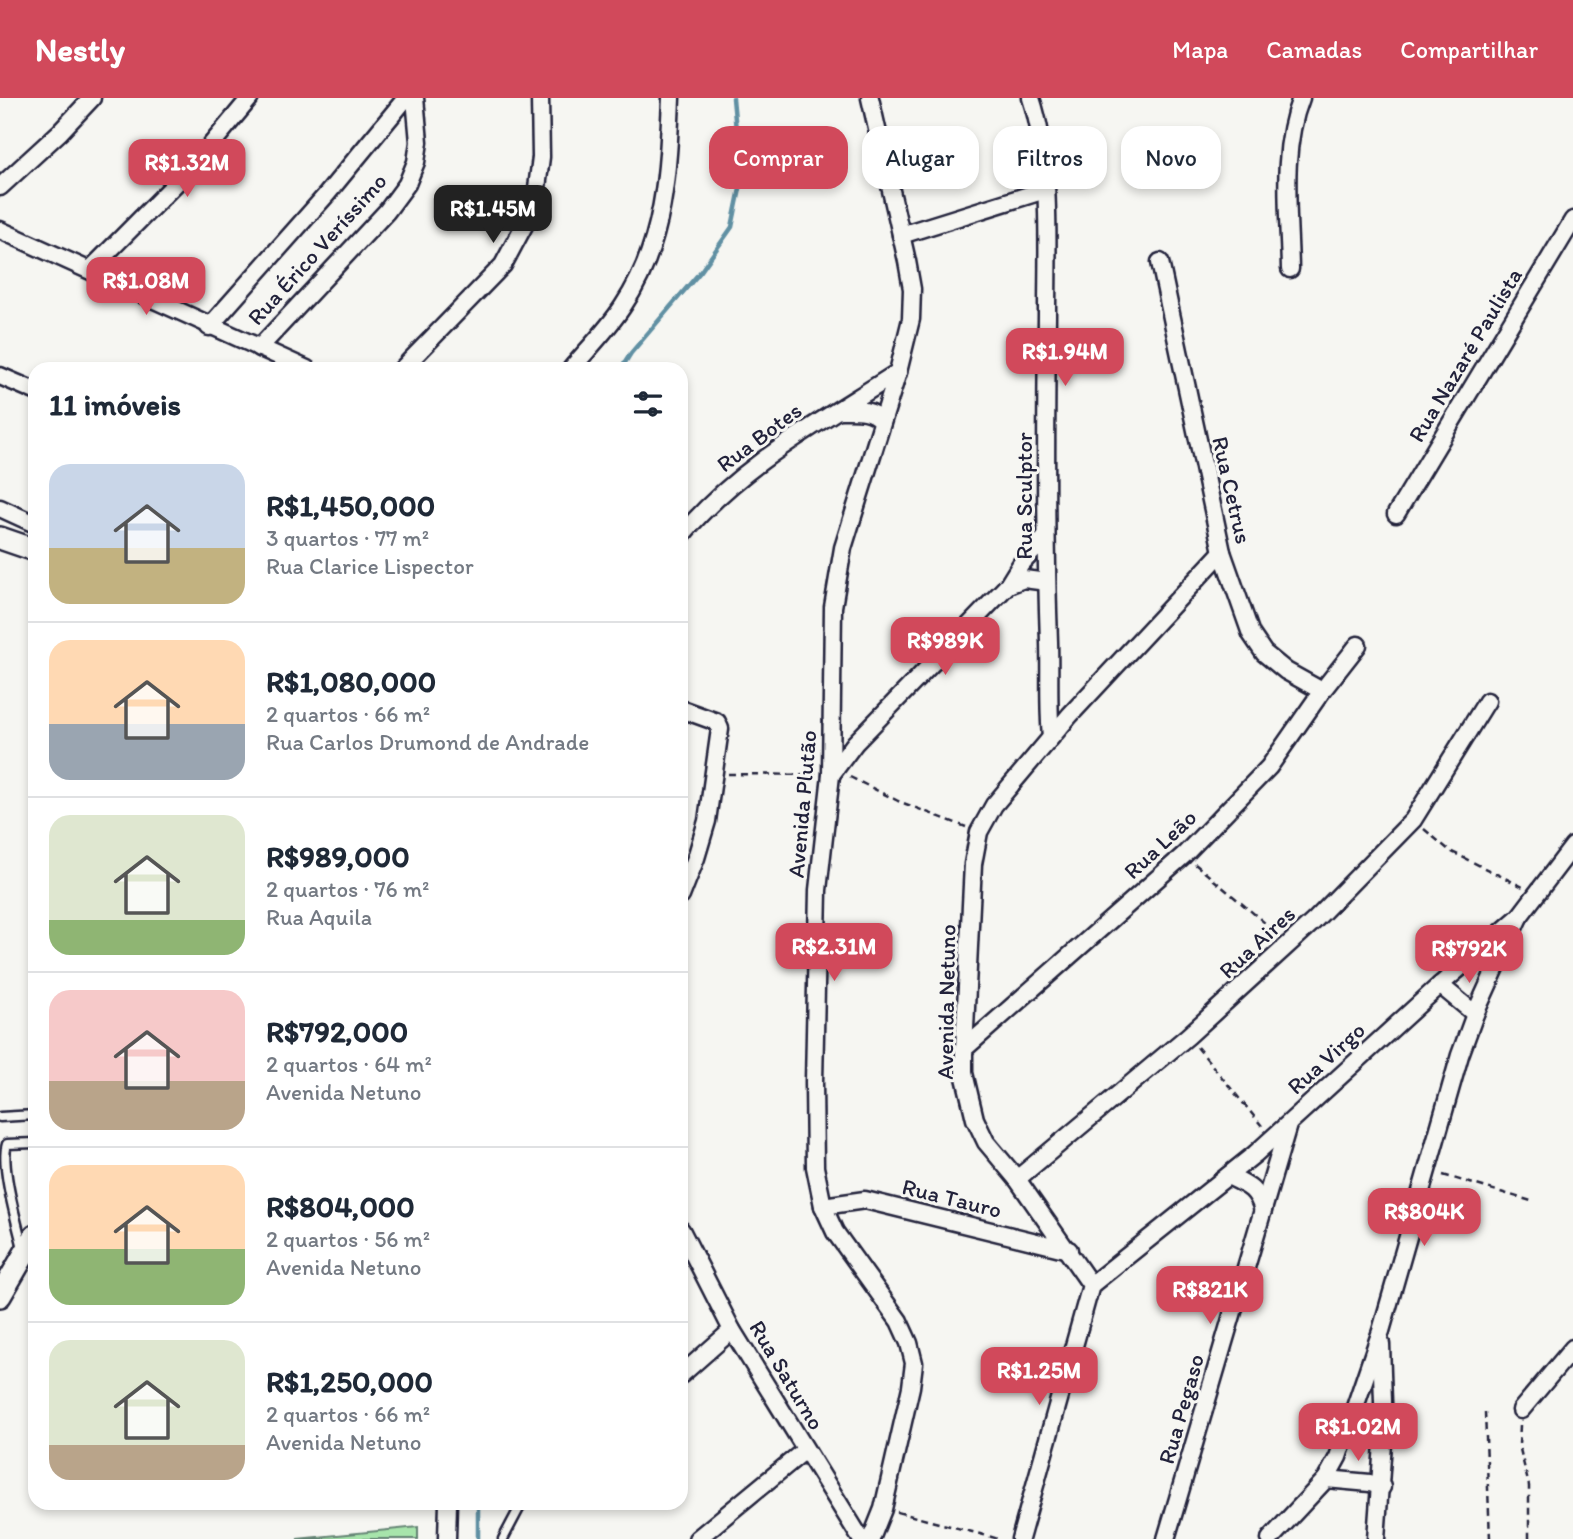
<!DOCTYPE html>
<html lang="pt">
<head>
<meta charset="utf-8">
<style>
  body { margin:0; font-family:Itim,sans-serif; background:#f2f2f3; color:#1f2937; height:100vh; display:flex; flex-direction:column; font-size:26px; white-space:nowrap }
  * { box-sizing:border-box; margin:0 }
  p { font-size:23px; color:#747a83 }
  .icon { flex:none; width:38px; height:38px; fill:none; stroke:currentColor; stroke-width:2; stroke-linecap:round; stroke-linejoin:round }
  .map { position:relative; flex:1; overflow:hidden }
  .drawer { position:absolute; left:28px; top:264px; width:660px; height:1148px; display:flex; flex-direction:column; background:#fff; border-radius:21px; box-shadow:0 4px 10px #0003 }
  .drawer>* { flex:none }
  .guide { position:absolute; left:709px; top:28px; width:665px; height:63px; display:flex; gap:14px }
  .price { position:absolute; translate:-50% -60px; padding:0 16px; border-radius:14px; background:#d1495b; color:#fff; font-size:23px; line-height:46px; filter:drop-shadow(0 2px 4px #0008) }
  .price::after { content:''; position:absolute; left:50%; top:42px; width:21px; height:16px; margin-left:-10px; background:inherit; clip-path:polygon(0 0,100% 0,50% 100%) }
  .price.on { background:#222; color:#fff }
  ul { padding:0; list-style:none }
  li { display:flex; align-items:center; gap:21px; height:175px; padding:0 21px }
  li+li { border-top:2px solid #e0e1e3 }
  li span { display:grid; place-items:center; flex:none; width:196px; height:140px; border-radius:21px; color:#555 }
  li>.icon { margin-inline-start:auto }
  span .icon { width:84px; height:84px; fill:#fffc; stroke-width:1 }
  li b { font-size:30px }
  h2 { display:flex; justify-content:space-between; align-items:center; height:84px; padding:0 21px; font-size:30px }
  .tag { padding:0 24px; border-radius:21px; background:#fff; box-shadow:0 4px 10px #0003; font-size:24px; line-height:63px }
  .tag.on { background:#d1495b; color:#fff }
  header { display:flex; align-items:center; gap:42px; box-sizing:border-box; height:98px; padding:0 35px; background:#d1495b; color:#fff }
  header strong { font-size:33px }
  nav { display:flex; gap:38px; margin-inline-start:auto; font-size:24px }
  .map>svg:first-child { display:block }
  .green { fill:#a7e4ab; stroke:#648373; stroke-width:2 }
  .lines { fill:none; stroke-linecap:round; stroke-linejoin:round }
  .stream { stroke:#6190a3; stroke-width:4.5 }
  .service-casing { stroke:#22223b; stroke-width:13 }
  .minor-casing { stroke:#22223b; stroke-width:21 }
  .secondary-casing { stroke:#22223b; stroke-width:26 }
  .path { stroke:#22223b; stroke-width:2.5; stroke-dasharray:7 5; stroke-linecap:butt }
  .service { stroke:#f6f6f2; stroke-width:8 }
  .minor { stroke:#f6f6f2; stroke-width:16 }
  .secondary { stroke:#f6f6f2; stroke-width:21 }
  .labels { text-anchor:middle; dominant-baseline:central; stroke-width:6; stroke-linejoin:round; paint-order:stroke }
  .street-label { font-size:23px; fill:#22223b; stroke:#f6f6f2 }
</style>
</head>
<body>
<header>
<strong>Nestly</strong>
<nav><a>Mapa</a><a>Camadas</a><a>Compartilhar</a></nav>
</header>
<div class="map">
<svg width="1573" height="1441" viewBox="0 0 1573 1441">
  <rect width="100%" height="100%" fill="#f6f6f2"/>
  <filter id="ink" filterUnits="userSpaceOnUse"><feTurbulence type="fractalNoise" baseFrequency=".0143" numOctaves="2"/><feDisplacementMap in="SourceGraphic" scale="14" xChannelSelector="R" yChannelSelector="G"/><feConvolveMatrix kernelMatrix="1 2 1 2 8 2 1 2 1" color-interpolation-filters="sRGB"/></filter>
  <g filter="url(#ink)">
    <polygon class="green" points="418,1429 418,1441 297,1441"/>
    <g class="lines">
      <g class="stream">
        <polyline points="621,271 631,255 701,173 732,129 741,86 733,0"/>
        <polyline points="478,1405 478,1441"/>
      </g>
      <g class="service-casing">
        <g id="service">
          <polyline points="0,1019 35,1017"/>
          <path d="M23,1150C17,1125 0,1067 7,1046L35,1045"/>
          <polyline points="503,1441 522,1405"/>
        </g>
      </g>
      <g class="minor-casing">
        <g id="minor">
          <polyline points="870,0 907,163 912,191 911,221 898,274 843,450 833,509 831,677 818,792 814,984 815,1069 823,1108 835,1134 899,1223 909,1245 914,1265 911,1289 883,1411 871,1441"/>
          <path d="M1031,0C1052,63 1047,149 1047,216C1046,325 1045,435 1049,544C1050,576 1048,608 1051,639"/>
          <polyline points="0,89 60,34 92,0"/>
          <polyline points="0,132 307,271"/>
          <polyline points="901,137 1045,92"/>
          <polyline points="1160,164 1222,454 1251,536 1264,555 1286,573 1322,593"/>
          <path d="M1290,171C1289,115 1280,53 1301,0"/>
          <polyline points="90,172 196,65 250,0"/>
          <polyline points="209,229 327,96 406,0"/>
          <polyline points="259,250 387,113 407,86 416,64 419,44 415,0"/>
          <polyline points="402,271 503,167 527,122 537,90 541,59 540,0"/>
          <path d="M571,271C588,251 608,231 623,208C665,146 668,72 671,0"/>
          <polyline points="0,278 35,293"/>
          <path d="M839,312C854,312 873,310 882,323"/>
          <polyline points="0,410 35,426"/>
          <polyline points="1396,416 1573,122"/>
          <path d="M681,438C741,366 821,324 898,274"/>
          <polyline points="1008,487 1024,481 1047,484"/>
          <polyline points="681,611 717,624 720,631 707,723 696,760 681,798"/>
          <polyline points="831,677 855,645 1008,487 1021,466 1046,439"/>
          <polyline points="1440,887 1475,916"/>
          <polyline points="964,951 1184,757 1269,669 1322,593 1358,547"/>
          <path d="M1228,1078C1247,1087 1258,1091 1263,1113"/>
          <polyline points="1017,1081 1188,938 1314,823 1413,722 1487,603"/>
          <polyline points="823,1108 865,1102 1069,1152"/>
          <polyline points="681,1132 732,1232 861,1441"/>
          <polyline points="1091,1187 1255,1056 1440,887 1519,819 1573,748"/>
          <polyline points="681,1277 732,1232"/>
          <polyline points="1521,1312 1573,1250"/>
          <polyline points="1326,1381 1370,1385 1382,1389"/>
          <polyline points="447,1441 448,1405"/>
          <polyline points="697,1441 805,1352"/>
          <polyline points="1020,1441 1091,1187 1017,1081 986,1044 975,1021 964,975 964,951 973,766 979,734 994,707 1070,617 1222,454"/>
          <polyline points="1166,1441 1288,1027"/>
          <polyline points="1270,1441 1326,1381 1338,1359 1381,1233 1460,957 1475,916 1519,819"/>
          <polyline points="1376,1441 1384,1332 1381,1246"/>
        </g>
      </g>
      <g class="secondary-casing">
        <g id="secondary">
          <polyline points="0,440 35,452"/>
          <polyline points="0,1198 35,1138"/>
        </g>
      </g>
      <g class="path">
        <polyline points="728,676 816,677"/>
        <polyline points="850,679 898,703 966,729"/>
        <polyline points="1424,731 1450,753 1523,789"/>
        <polyline points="1195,766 1278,836"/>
        <polyline points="1197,949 1262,1028"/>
        <polyline points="1443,1077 1531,1103"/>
        <polyline points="1485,1314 1490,1441"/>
        <polyline points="1520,1327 1519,1347 1529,1388 1529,1441"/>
        <polyline points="897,1414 999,1441"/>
      </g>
      <use href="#service" class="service"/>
      <use href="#minor" class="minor"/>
      <use href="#secondary" class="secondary"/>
    </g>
  </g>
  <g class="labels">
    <g class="street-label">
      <text transform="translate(317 151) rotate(-48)">Rua Érico Veríssimo</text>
      <text transform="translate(1465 257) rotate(-59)">Rua Nazaré Paulista</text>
      <text transform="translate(759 339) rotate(-37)">Rua Botes</text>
      <text transform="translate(1232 392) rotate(77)">Rua Cetrus</text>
      <text transform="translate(1024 398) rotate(-90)">Rua Sculptor</text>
      <text transform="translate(802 706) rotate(-85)">Avenida Plutão</text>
      <text transform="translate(1160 746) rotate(-43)">Rua Leão</text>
      <text transform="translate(1257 844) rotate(-43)">Rua Aires</text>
      <text transform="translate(946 904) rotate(-89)">Avenida Netuno</text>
      <text transform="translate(1326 960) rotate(-42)">Rua Virgo</text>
      <text transform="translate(952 1100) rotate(14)">Rua Tauro</text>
      <text transform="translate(787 1277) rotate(59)">Rua Saturno</text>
      <text transform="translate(1181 1311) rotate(-74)">Rua Pegaso</text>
    </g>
  </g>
</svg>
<b class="price" style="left:187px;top:101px">R$1.32M</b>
<b class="price on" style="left:493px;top:147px">R$1.45M</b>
<b class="price" style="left:146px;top:219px">R$1.08M</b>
<b class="price" style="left:1065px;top:290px">R$1.94M</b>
<b class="price" style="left:945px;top:579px">R$989K</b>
<b class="price" style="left:834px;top:885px">R$2.31M</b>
<b class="price" style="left:1469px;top:887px">R$792K</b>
<b class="price" style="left:1424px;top:1150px">R$804K</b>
<b class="price" style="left:1210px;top:1228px">R$821K</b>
<b class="price" style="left:1039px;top:1309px">R$1.25M</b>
<b class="price" style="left:1358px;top:1365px">R$1.02M</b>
<div class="guide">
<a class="tag on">Comprar</a>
<a class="tag">Alugar</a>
<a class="tag">Filtros</a>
<a class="tag">Novo</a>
</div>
<section class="drawer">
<h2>11 imóveis<svg class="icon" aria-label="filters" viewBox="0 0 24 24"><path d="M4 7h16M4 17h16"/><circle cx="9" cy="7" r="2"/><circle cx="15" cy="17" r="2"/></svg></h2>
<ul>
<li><span style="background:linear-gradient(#c9d6e8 60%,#c2b280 0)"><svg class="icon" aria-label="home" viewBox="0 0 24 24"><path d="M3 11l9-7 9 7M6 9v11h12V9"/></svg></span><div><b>R$1,450,000</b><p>3 quartos · 77 m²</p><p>Rua Clarice Lispector</p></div></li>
<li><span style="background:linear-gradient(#ffd9b3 60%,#9aa5b1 0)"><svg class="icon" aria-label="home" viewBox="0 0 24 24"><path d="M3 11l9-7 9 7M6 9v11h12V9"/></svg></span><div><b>R$1,080,000</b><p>2 quartos · 66 m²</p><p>Rua Carlos Drumond de Andrade</p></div></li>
<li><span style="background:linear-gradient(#dfe7d0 75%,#8fb573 0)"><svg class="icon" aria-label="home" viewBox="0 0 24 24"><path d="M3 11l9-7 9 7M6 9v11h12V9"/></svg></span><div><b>R$989,000</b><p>2 quartos · 76 m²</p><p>Rua Aquila</p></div></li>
<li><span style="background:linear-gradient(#f6c9c9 65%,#b9a48a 0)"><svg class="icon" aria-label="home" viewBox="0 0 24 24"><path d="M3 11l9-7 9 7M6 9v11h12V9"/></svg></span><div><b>R$792,000</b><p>2 quartos · 64 m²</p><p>Avenida Netuno</p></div></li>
<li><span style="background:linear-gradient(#ffd9b3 60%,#8fb573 0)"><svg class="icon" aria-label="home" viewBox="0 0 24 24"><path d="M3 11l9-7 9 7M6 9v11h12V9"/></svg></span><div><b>R$804,000</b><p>2 quartos · 56 m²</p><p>Avenida Netuno</p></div></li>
<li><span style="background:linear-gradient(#dfe7d0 75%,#b9a48a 0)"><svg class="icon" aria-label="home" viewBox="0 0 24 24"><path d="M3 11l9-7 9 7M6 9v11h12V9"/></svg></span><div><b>R$1,250,000</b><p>2 quartos · 66 m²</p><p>Avenida Netuno</p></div></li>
</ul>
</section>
</div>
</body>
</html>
